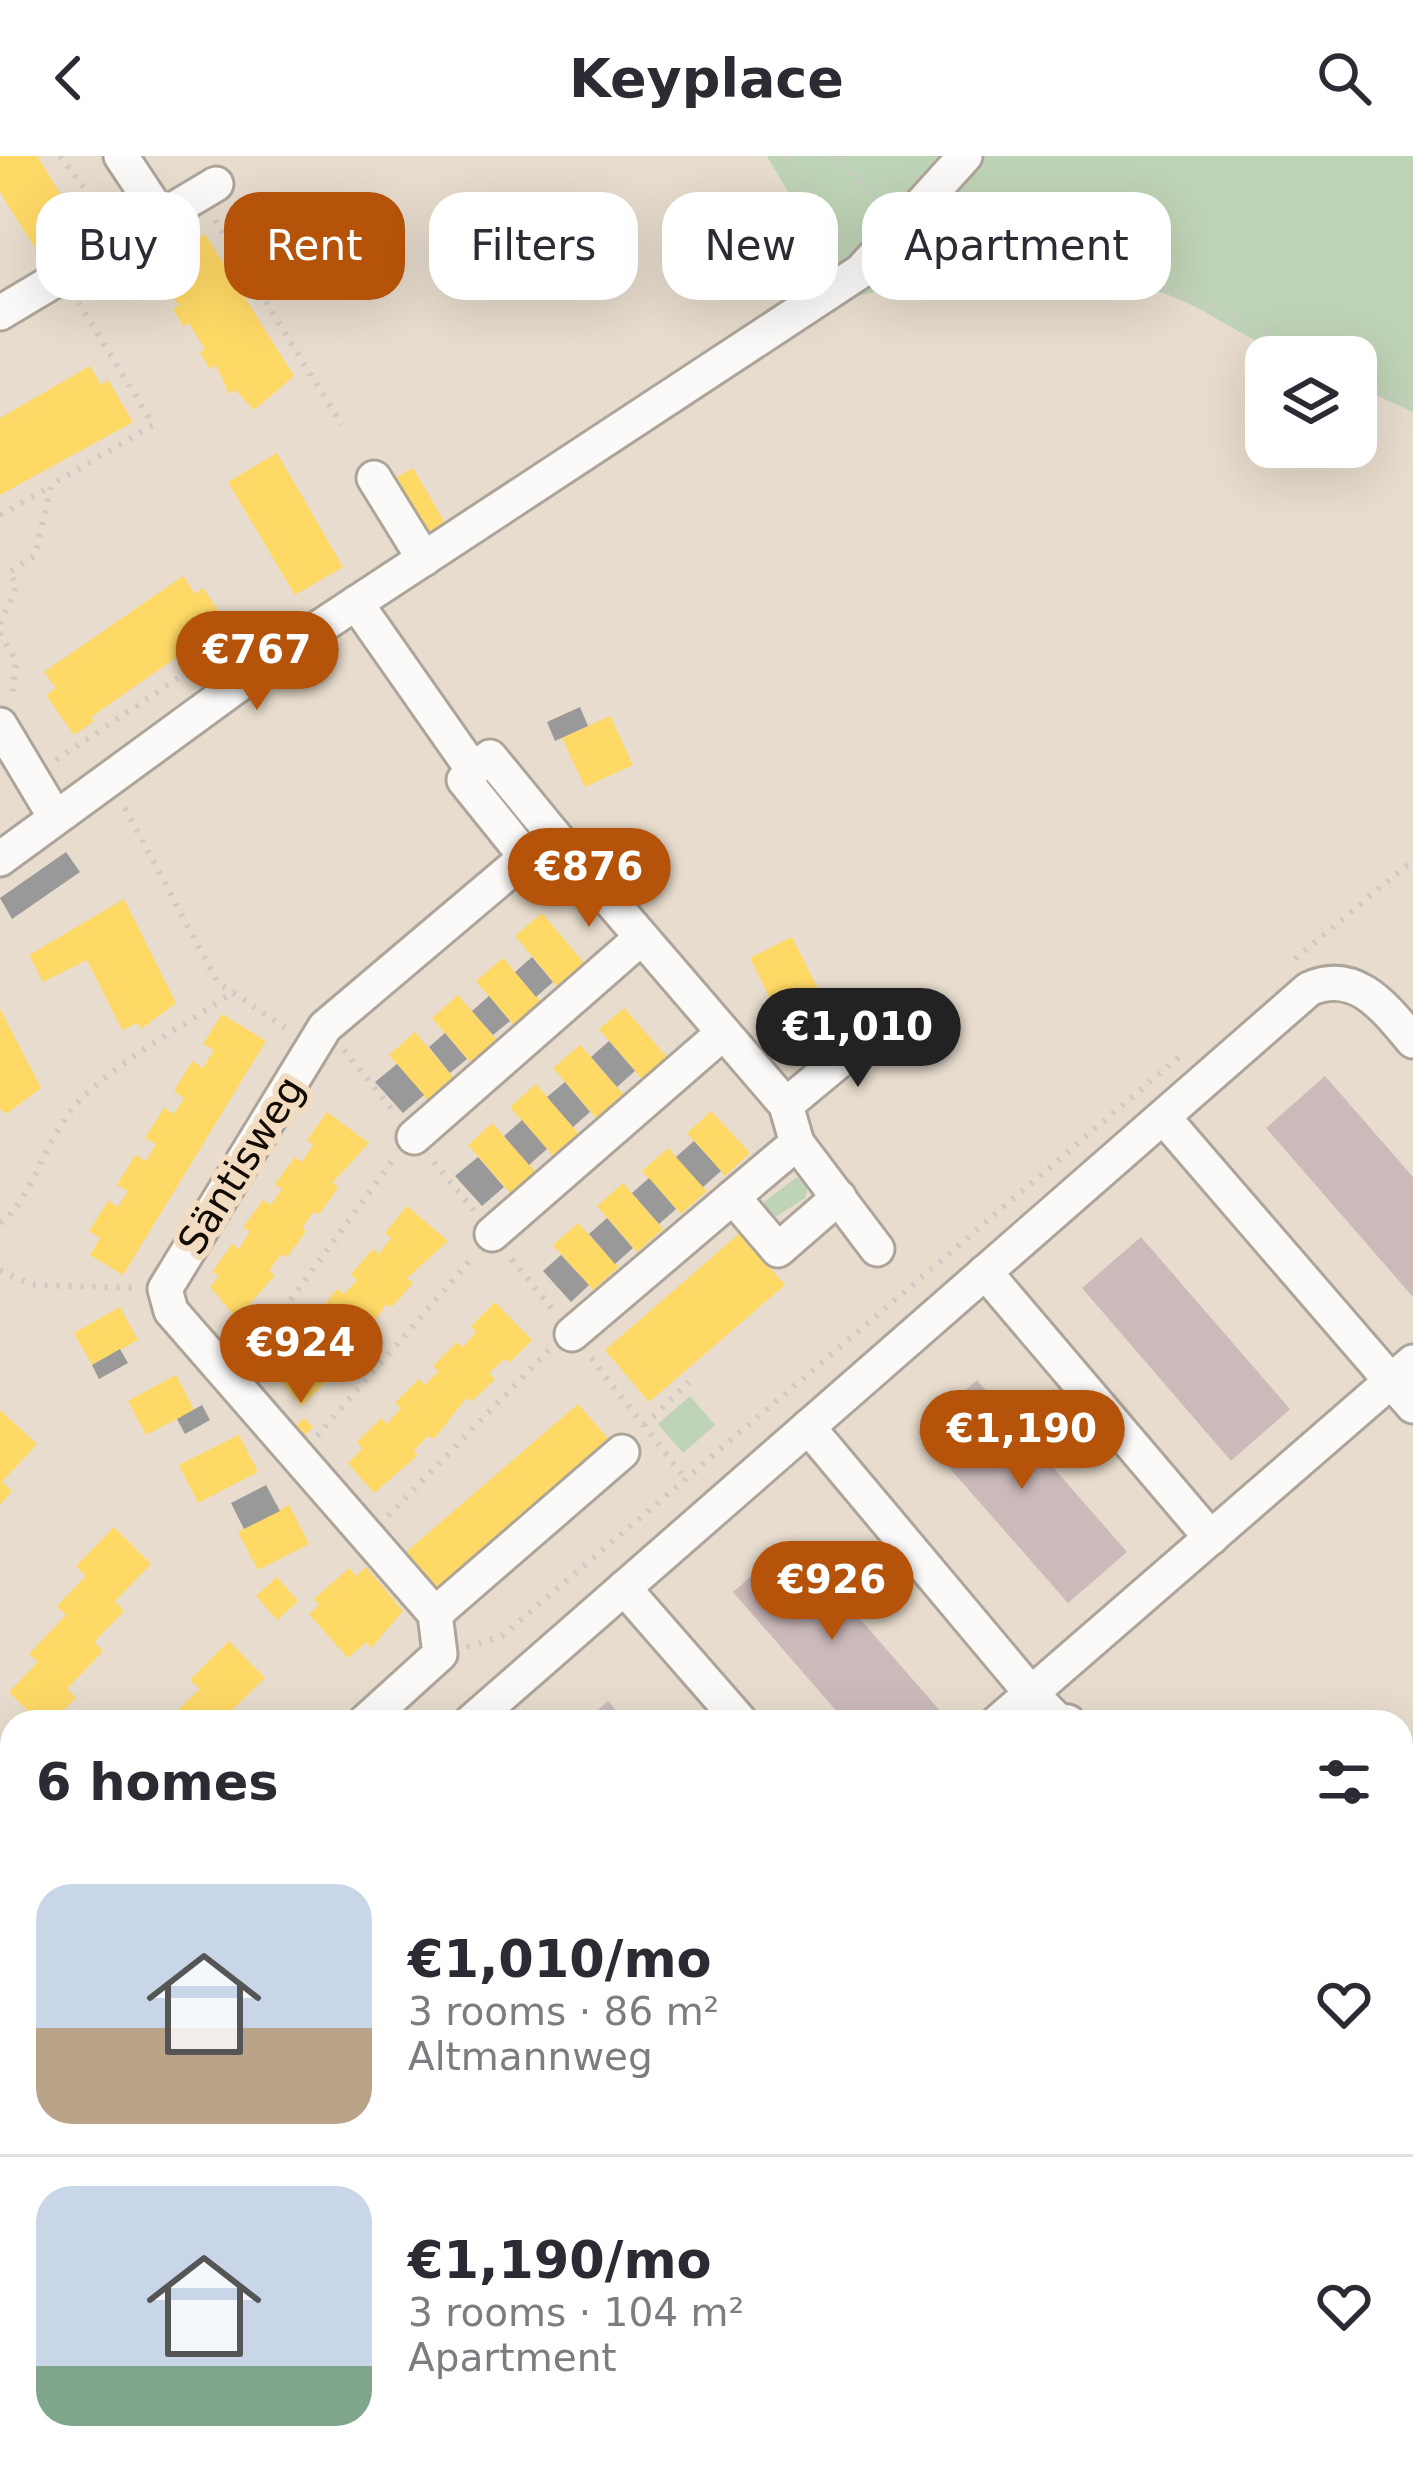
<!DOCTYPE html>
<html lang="en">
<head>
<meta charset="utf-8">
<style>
  body { margin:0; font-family:"DejaVu Sans",sans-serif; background:#f2f2f3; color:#2b2b33; height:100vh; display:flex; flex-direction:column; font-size:45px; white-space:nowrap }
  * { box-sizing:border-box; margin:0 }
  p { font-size:39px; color:#7c7c81 }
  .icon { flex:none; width:66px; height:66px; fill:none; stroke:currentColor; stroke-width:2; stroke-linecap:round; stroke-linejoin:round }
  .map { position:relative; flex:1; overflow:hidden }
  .panel { position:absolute; left:0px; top:1554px; width:1413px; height:771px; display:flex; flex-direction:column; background:#fff; border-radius:36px 36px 0 0; box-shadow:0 12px 48px #0002 }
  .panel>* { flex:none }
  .banner { position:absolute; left:36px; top:36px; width:1341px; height:108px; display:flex; gap:24px }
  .buttons { position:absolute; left:1245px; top:180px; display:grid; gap:24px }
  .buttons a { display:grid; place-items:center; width:132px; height:132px; border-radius:24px; background:#fff; box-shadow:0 12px 48px #0002; font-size:60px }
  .price { position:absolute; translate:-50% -102px; padding:0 27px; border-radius:42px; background:#b45309; color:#fff; font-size:39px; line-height:78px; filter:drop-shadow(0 3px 6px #0008) }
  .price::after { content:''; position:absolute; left:50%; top:72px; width:36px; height:27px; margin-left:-18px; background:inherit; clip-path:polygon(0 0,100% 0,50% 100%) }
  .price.active { background:#222; color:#fff }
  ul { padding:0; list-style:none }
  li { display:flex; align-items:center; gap:36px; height:300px; padding:0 36px }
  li+li { border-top:3px solid #e1e1e2 }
  li span { display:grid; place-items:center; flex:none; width:336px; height:240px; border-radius:36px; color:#555 }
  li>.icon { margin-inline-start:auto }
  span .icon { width:144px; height:144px; fill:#fffc; stroke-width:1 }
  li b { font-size:51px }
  h2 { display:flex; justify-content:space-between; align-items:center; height:144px; padding:0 36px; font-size:51px }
  .tag { padding:0 42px; border-radius:36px; background:#fff; box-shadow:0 12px 48px #0002; font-size:42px; line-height:108px }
  .tag.active { background:#b45309; color:#fff }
  header { display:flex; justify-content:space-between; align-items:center; height:156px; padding:0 36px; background:#fff; font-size:54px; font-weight:700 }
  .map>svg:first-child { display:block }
  .green { fill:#bfd3b6 }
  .homes { fill:#ffd966 }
  .industry { fill:#999 }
  .building { fill:#ccbabb }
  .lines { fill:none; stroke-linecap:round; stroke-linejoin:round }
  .minor-casing { stroke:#aea59a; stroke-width:39 }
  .path { stroke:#cecbc7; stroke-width:6; stroke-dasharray:3 9; stroke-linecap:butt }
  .minor { stroke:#fbfaf8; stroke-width:33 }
  .labels { text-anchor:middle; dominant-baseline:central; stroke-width:12; stroke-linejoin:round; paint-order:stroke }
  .street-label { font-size:39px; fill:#110b03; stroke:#f2ddc2 }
</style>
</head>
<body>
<header><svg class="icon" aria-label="back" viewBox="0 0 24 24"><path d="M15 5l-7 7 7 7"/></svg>Keyplace<svg class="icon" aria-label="search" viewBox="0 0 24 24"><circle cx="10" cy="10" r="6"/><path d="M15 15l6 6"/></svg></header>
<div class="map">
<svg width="1413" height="2323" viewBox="0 0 1413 2323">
  <rect width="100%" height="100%" fill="#e7dccd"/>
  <g class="green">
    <path d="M767,0H1413V256L1356,230V201C1338,201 1318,203 1300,201C1264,196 1212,156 1176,142C1060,95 967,113 850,142Z"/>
    <polygon points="797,1021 808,1032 805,1042 771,1064 764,1046"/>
    <polygon points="690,1240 715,1269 683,1297 658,1268"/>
  </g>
  <g class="homes">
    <polygon points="0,0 37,0 77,65 63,73 69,84 48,97 41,87 34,91 0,36"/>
    <polygon points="205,78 294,220 254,254 235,234 229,238 216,209 210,213 200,197 205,193 189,167 184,171 173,153 179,149 160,125 165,122 160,96 183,81 188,89"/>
    <polygon points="90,210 101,229 108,224 133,266 0,339 0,262"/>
    <polygon points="277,297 343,411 295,439 228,326"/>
    <polygon points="413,312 447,370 424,384 390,325"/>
    <polygon points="183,420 195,438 203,432 230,472 210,486 207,480 91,561 94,565 74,579 46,539 56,532 44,516"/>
    <polygon points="610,560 633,609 585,631 562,582"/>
    <polygon points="124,743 176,847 141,873 138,867 122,874 87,804 43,826 29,799"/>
    <polygon points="542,757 584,807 557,830 515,780"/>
    <polygon points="792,781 834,864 791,885 750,802"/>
    <polygon points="503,802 541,846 514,869 476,825"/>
    <polygon points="458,839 497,884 471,907 432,862"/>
    <polygon points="624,852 667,901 642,923 599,873"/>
    <polygon points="0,853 41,932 6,958 0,953"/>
    <polygon points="222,858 266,885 123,1119 90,1099 100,1082 89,1075 108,1045 118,1051 128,1035 117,1029 135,999 146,1005 156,988 145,982 164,952 174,958 184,942 174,935 192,905 203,912 214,894 203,888"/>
    <polygon points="415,876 454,922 428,945 389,899"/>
    <polygon points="580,889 623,938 596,962 553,912"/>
    <polygon points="536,928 579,978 553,1000 510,951"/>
    <polygon points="711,955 750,997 725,1020 687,977"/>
    <polygon points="327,956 369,987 332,1027 338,1032 319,1058 313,1056 302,1072 306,1075 287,1101 281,1098 269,1115 275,1119 237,1163 210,1131 219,1120 212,1116 232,1088 239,1093 250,1076 243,1071 263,1044 271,1049 282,1033 275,1028 295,1001 302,1006 313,989 307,984"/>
    <polygon points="492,967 536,1016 511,1038 468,989"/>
    <polygon points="668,992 707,1035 681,1058 642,1015"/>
    <polygon points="623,1027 663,1073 637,1096 597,1050"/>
    <polygon points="407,1050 448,1085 407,1122 413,1127 392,1151 386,1148 357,1192 351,1189 337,1205 343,1209 302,1250 276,1220 287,1206 281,1201 303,1174 309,1180 322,1164 316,1159 337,1133 344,1138 357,1124 351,1118 373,1093 379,1098 391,1082 385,1077"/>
    <polygon points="578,1067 619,1111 593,1134 553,1089"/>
    <polygon points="740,1077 785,1129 649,1246 605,1194"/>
    <polygon points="495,1146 532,1184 510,1206 504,1203 489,1217 495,1223 472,1245 466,1242 434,1283 428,1280 413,1295 418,1299 374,1337 348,1307 363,1292 357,1286 381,1262 387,1268 401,1252 395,1247 419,1223 425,1229 439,1215 433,1210 457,1186 463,1191 476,1176 471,1170"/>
    <polygon points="120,1151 138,1184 92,1209 74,1177"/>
    <polygon points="176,1219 194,1254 146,1279 128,1245"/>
    <polygon points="578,1248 610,1285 436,1434 405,1397"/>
    <polygon points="0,1254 37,1288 2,1326 12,1335 0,1349"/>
    <polygon points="304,1262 313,1271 304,1279 296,1270"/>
    <polygon points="239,1279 258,1316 198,1347 179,1309"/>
    <polygon points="289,1349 309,1388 258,1414 238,1376"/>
    <polygon points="114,1371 151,1408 115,1445 124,1455 94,1486 103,1495 67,1533 76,1542 52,1566 39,1566 9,1536 38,1506 29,1498 66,1459 57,1450 86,1420 76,1410"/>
    <polygon points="366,1411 403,1455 371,1492 366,1486 348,1502 309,1458 319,1449 314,1443 349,1412 356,1420"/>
    <polygon points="277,1421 298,1445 277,1464 256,1440"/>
    <polygon points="229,1485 265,1522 227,1559 234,1566 176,1566 171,1561 200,1533 190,1524"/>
    <polygon points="12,1877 12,1931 0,1924 0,1880"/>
    <polygon points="0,2075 12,2089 12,2112 0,2122"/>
    <polygon points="12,2267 12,2313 83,2313 72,2323 0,2323 0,2277"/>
    <polygon points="254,2313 307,2313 308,2323 256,2323"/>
    <polygon points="371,2313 506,2313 505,2323 373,2323"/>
  </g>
  <g class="industry">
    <polygon points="580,551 588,570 555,585 547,566"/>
    <polygon points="66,696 80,716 12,763 0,742"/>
    <polygon points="532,801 553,826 536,841 515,816"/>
    <polygon points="489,840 510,865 493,879 472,855"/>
    <polygon points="829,867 839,889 799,908 788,886"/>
    <polygon points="445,877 467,903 450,917 429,891"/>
    <polygon points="609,885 635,915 617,931 591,901"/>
    <polygon points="397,908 424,939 403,957 375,926"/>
    <polygon points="565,926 590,956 573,971 547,941"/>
    <polygon points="522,964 547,993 529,1009 504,980"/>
    <polygon points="694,985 721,1015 703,1031 676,1001"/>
    <polygon points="478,1001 504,1031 482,1050 455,1020"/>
    <polygon points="649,1022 676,1053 659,1068 632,1037"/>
    <polygon points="607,1062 633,1092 615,1108 589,1078"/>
    <polygon points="561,1099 589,1129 571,1146 543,1115"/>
    <polygon points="120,1193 128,1207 99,1223 92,1209"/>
    <polygon points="202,1249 210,1264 185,1278 177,1263"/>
    <polygon points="266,1329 280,1355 244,1373 231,1347"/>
  </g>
  <g class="building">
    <polygon points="1325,920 1413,1021 1413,1141 1266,972"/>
    <polygon points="1141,1081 1290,1253 1231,1305 1082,1132"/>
    <polygon points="977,1224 1127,1396 1068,1447 918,1276"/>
    <polygon points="792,1385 942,1557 931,1566 846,1566 733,1436"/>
    <polygon points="608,1545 626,1566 584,1566"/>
    <polygon points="1060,2313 1255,2313 1264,2323 1048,2323"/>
  </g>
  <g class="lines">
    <g class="minor-casing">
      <g id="minor">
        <polyline points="121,0 162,62"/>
        <polyline points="0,157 216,28"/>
        <polyline points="374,322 424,403"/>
        <polyline points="356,447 473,614 464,624 526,701 553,678 786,949 797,987 877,1093"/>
        <polyline points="0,569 55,661"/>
        <polyline points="473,614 490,601 553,678"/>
        <polyline points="0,703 294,488 861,115 965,0"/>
        <polyline points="786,949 886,866"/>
        <polyline points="1164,962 1391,1225 1413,1206"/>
        <polyline points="414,981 641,782"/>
        <polyline points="797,987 733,1041 778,1094 839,1041"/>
        <polyline points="492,1078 723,877"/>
        <polyline points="985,1116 1211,1382"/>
        <polyline points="572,1178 733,1041"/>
        <polyline points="808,1271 1031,1537 1057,1564 1068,1566"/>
        <polyline points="624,1432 741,1566"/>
        <polyline points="435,1458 622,1296"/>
        <polyline points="365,1566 440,1498 435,1458 171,1155 165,1133 325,871 526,701"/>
        <path d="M471,1566L1309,833C1356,812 1385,852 1413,885"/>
        <polyline points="998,1566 1391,1225 1413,1250"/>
        <polyline points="1401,1613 1413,1615"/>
        <polyline points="0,1623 12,1634"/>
        <polyline points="1401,1707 1413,1695"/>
        <polyline points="0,2228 12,2218"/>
        <polyline points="147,2313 156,2323"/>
        <polyline points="619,2313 628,2323"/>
        <polyline points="519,2323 529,2313"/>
      </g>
    </g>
    <g class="path">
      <polyline points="60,0 107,62"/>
      <polyline points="786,0 845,91"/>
      <polyline points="832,0 880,46"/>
      <polyline points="215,64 342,269"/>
      <polyline points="927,84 956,103"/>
      <path d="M905,111C959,105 1018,96 1072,105C1158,119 1235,163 1313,201"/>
      <polyline points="1356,222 1413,250"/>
      <polyline points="0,359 49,331"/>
      <polyline points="0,468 17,429 9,416 35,400 51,329 153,269 79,147"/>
      <polyline points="0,477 16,506 12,542"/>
      <polyline points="56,604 220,494 226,503"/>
      <polyline points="125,652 218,827 287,873"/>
      <polyline points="1295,803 1413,704"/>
      <polyline points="344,894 396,958"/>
      <polyline points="434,1006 475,1056"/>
      <path d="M0,1067C35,1042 44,980 81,943C123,901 186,869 235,835"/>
      <polyline points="512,1103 553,1154"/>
      <polyline points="0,1114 32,1129 137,1132"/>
      <polyline points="248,1202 393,1004"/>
      <polyline points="591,1202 685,1322"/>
      <polyline points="644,1269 689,1226"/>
      <polyline points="317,1280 474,1100"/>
      <polyline points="388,1360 550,1193"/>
      <polyline points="467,1491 502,1480 1180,900"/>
      <polyline points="0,2014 12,2022"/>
      <polyline points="1401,2056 1413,2061"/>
      <polyline points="1401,2151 1413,2141"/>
      <polyline points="578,2313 586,2323"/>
      <polyline points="1322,2313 1340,2323"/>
      <polyline points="966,2323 968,2313"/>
    </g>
    <use href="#minor" class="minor"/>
  </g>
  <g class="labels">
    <g class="street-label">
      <text transform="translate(241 1009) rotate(-58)">Säntisweg</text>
    </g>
  </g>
</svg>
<div class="buttons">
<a><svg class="icon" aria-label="layers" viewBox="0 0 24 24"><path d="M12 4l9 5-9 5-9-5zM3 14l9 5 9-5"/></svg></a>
</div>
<b class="price" style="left:257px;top:557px">€767</b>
<b class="price" style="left:589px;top:774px">€876</b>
<b class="price active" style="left:858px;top:934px">€1,010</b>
<b class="price" style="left:301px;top:1250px">€924</b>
<b class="price" style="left:1022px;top:1336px">€1,190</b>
<b class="price" style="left:832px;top:1487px">€926</b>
<div class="banner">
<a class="tag">Buy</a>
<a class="tag active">Rent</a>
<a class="tag">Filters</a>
<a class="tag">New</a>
<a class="tag">Apartment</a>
</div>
<section class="panel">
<h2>6 homes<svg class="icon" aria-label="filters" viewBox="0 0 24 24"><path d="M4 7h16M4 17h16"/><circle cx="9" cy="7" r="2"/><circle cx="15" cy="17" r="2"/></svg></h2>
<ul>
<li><span style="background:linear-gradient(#c9d6e8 60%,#b9a48a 0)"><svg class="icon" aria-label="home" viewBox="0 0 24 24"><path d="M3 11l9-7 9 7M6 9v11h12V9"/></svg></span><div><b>€1,010/mo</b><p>3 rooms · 86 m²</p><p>Altmannweg</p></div><svg class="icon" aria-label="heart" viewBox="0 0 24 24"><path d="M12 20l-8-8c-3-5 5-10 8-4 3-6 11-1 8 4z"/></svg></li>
<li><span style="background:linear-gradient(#c9d6e8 75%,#7fa58c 0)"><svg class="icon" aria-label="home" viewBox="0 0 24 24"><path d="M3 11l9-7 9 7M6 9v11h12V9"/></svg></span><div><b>€1,190/mo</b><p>3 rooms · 104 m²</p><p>Apartment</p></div><svg class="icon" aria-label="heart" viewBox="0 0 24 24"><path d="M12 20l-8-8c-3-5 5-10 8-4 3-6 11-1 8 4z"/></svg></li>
</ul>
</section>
</div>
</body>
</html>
